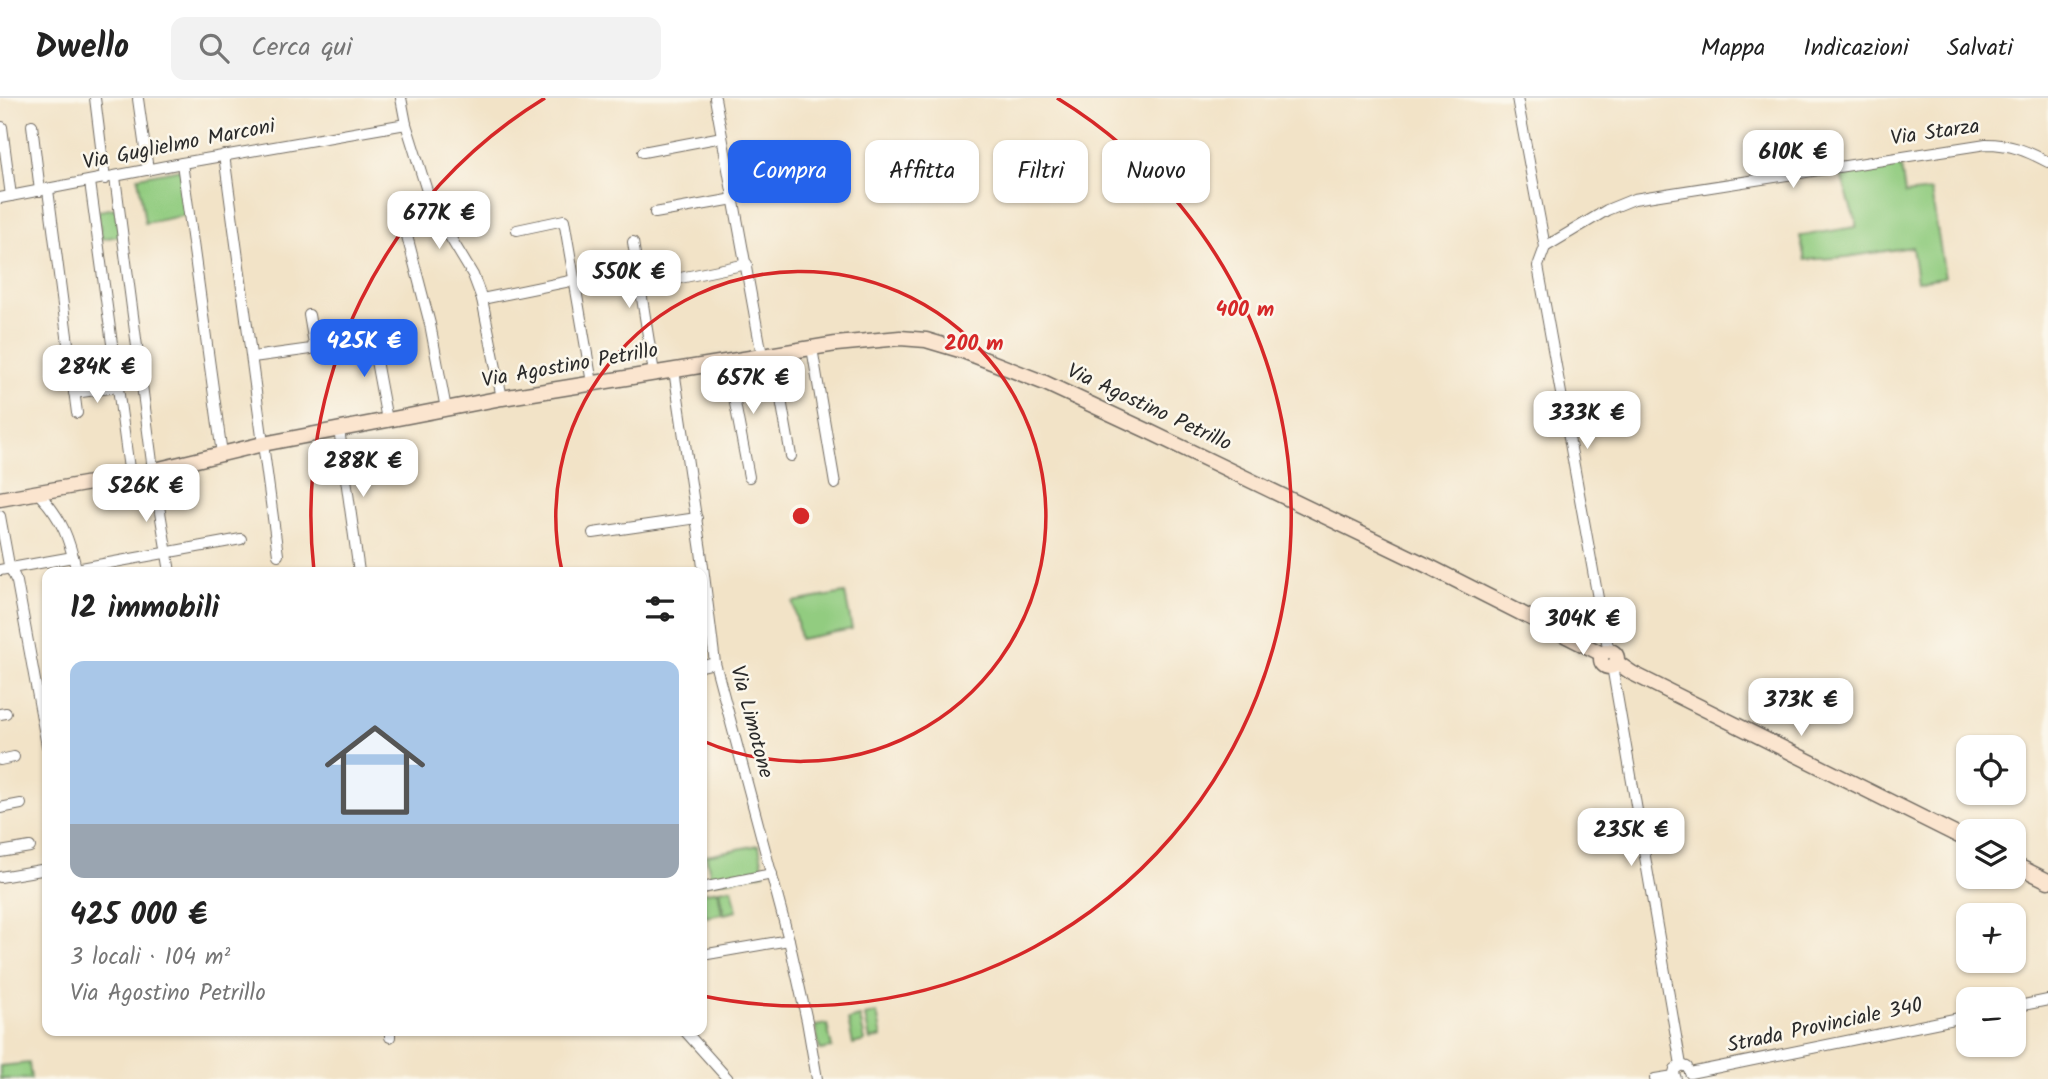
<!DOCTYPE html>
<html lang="it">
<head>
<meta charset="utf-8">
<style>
  body { margin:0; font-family:Kalam,sans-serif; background:#f2f2f2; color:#222; height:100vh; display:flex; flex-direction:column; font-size:26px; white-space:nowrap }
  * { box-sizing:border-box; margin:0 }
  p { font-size:23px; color:#767676 }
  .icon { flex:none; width:38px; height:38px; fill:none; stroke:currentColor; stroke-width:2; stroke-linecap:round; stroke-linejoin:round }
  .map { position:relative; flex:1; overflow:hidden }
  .drawer { position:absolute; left:42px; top:469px; width:665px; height:469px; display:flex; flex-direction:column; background:#fff; border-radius:14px; box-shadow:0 2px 5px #0004 }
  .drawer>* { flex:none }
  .top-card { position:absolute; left:728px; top:42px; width:665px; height:63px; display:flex; gap:14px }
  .buttons { position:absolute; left:1956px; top:637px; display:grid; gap:14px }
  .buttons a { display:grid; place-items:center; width:70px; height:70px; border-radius:14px; background:#fff; box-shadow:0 2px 5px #0004; font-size:35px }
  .price { position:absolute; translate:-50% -60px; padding:0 16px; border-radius:14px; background:#fff; color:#222; font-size:23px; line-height:46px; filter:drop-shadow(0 2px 4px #0008) }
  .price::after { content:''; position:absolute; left:50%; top:42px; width:21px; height:16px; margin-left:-10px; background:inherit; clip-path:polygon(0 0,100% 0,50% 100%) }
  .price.on { background:#2563eb; color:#fff }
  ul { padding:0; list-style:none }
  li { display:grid; align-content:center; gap:14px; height:371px; padding:0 28px }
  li+li { border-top:2px solid #e0e0e0 }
  li span { display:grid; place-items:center; height:217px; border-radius:14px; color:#555 }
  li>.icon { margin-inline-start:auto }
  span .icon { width:126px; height:126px; fill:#fffc; stroke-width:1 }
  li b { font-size:30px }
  h2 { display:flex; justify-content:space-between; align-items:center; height:84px; padding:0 28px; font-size:30px }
  .tag { padding:0 24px; border-radius:14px; background:#fff; box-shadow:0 2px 5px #0004; font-size:24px; line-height:63px }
  .tag.on { background:#2563eb; color:#fff }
  header { display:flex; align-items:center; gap:42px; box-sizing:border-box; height:98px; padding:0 35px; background:#fff; border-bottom:2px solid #e0e0e0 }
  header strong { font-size:33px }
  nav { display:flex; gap:38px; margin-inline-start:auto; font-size:24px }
  .search { width:490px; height:63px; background:#f2f2f2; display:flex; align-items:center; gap:18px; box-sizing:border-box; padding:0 24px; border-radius:14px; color:#767676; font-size:26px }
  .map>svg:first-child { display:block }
  .green { fill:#92cc80; stroke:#5e7c56; stroke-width:2 }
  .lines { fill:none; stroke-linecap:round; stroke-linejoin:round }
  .street-casing { stroke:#716b62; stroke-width:12 }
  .secondary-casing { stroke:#716b62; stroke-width:17 }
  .street { stroke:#fff; stroke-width:10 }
  .secondary { stroke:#fbe5cf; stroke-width:14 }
  .ring { fill:none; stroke:#d62828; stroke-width:3.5 }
  .labels { text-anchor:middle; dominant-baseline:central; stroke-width:5; stroke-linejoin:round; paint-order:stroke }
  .street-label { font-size:21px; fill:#2b2b2b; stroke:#fbf7ec }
  .centre { fill:#d62828; stroke:#fbf7ec; stroke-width:3.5 }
  .ring-label { font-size:21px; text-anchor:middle; font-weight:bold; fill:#d62828; stroke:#fbf7ec; stroke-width:5; stroke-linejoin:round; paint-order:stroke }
</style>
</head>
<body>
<header>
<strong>Dwello</strong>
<div class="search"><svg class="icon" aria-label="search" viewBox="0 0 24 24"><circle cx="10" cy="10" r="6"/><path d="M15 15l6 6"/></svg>Cerca qui</div>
<nav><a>Mappa</a><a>Indicazioni</a><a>Salvati</a></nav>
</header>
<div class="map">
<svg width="2048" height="981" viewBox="0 0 2048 981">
  <rect width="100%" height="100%" fill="#fbf7ec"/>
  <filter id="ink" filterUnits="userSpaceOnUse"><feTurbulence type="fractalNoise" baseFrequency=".0143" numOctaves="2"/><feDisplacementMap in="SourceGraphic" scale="14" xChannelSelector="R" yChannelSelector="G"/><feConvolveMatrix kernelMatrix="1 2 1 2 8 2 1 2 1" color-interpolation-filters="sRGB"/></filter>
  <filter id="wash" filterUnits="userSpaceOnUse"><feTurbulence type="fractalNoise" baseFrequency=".00686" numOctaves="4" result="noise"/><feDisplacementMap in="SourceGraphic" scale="28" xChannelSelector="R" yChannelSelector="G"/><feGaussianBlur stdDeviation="1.57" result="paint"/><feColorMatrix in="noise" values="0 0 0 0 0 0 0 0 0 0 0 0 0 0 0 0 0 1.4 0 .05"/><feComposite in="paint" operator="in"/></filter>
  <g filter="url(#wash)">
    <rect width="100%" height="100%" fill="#f2e3c7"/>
    <g class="green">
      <polygon points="1901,68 1905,96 1931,93 1945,179 1917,183 1912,149 1847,159 1805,162 1800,138 1856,129 1856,121 1852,113 1841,77"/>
      <polygon points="181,71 187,117 145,125 138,79"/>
      <polygon points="116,110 120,138 101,141 98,113"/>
      <polygon points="845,495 852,531 800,541 793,504"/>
      <polygon points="759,747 764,775 712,785 706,757"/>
      <polygon points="732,790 737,813 724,816 719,792"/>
      <polygon points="718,792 722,816 706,819 702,795"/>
      <polygon points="877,915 882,939 870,942 865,918"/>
      <polygon points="860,919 865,943 853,946 848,922"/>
      <polygon points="827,926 832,950 820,952 815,928"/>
      <polygon points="29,965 31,981 0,981 0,968"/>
    </g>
  </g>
  <g filter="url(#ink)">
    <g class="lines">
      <g class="street-casing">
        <g id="street">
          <polyline points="95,0 105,81"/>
          <polyline points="401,0 406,26 432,109 473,177 482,201 502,300"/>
          <polyline points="715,0 762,257"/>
          <polyline points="1517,0 1545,149 1538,168 1601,517 1609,553"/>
          <polyline points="138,1 148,72"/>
          <polyline points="32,27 40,93"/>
          <polyline points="2,29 11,98"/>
          <polyline points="643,54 722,39"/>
          <polyline points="224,57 278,457"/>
          <polyline points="182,65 222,356"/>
          <polyline points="115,79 153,372 170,474"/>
          <polyline points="90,84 130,378"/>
          <polyline points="48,92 77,315"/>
          <polyline points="0,100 182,65 406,26"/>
          <polyline points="655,115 734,101"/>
          <polyline points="517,132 564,122 592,285"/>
          <polyline points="406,134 430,226 446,311"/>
          <polyline points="633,144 654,275"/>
          <path d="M1545,149L1607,112L1634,101L1986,46C2011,46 2027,53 2048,64"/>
          <polyline points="666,183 747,166"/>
          <polyline points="482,201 575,182"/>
          <polyline points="371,236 387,322"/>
          <polyline points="812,250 835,386"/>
          <polyline points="773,256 791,358"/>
          <polyline points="253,259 311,251 314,246 309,217"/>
          <polyline points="727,263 749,379"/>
          <polyline points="674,272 701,453 715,565 789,842 807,923 817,981"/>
          <polyline points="74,295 117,289"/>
          <polyline points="339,331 359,474"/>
          <path d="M38,395C63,421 69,441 77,474"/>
          <polyline points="0,418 9,467 17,484 47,648"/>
          <polyline points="593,435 697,420"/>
          <polyline points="76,471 241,441"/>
          <polyline points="0,472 73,459"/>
          <polyline points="702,568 715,565"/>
          <polyline points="1612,568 1681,967"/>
          <polyline points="0,616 6,615"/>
          <polyline points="0,662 14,659"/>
          <polyline points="0,710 21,706"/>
          <polyline points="0,754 30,749"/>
          <polyline points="0,779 47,771"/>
          <polyline points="702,790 772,776"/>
          <polyline points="702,857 789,842"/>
          <polyline points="2014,909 2048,902"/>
          <polyline points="390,933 390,939"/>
          <polyline points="685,933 728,981"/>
          <polyline points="1690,975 1969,918"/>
          <polyline points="1655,981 1674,978"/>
          <polyline points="1676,981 1674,975 1675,971 1681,967 1687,969"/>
        </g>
      </g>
      <g class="secondary-casing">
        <g id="secondary">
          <polyline points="0,401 130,378 263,346 502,300 836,246 900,240 926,242 963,253 1045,285 1148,333 1428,468 1602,556"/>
          <circle cx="1609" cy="561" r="8"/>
          <polyline points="1616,564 1632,575 1969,743"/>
          <polyline points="2014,766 2048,783"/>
        </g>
      </g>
      <use href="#street" class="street"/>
      <use href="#secondary" class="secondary"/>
    </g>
  </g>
  <g class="ring">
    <path d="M562 473A245 245 0 1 1 703 643"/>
    <path d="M314 473A490 490 0 0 1 545 0M1057 0A490 490 0 0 1 703 898"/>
  </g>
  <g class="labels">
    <g class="street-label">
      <text transform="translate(1935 35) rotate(-8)">Via Starza</text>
      <text transform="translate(179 47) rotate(-11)">Via Guglielmo Marconi</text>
      <text transform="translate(570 268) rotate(-10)">Via Agostino Petrillo</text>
      <text transform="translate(1149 310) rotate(25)">Via Agostino Petrillo</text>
      <text transform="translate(751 624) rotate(75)">Via Limotone</text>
      <text transform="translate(1825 928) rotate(-12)">Strada Provinciale 340</text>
    </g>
  </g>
  <circle cx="801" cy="418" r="10" class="centre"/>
  <g class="ring-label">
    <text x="1245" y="218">400 m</text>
    <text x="974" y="252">200 m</text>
  </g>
</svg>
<div class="buttons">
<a><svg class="icon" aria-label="locate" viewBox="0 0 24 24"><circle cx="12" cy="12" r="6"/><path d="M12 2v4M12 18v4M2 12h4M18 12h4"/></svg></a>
<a><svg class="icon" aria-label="layers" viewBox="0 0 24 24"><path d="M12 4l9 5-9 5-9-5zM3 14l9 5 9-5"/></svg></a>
<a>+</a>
<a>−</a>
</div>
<b class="price" style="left:1793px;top:92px">610K €</b>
<b class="price" style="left:439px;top:153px">677K €</b>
<b class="price" style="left:629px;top:212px">550K €</b>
<b class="price on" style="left:364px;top:281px">425K €</b>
<b class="price" style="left:97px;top:307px">284K €</b>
<b class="price" style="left:753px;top:318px">657K €</b>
<b class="price" style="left:1587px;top:353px">333K €</b>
<b class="price" style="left:363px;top:401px">288K €</b>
<b class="price" style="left:146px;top:426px">526K €</b>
<b class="price" style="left:1583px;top:559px">304K €</b>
<b class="price" style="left:1801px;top:640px">373K €</b>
<b class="price" style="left:1631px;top:770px">235K €</b>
<div class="top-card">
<a class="tag on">Compra</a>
<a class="tag">Affitta</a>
<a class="tag">Filtri</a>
<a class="tag">Nuovo</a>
</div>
<section class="drawer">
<h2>12 immobili<svg class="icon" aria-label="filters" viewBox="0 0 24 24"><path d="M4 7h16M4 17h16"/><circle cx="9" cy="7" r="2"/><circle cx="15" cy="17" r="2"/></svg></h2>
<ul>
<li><span style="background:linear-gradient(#a9c7e8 75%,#9aa5b1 0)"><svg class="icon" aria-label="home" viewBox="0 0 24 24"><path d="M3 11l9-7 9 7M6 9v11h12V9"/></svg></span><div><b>425 000 €</b><p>3 locali · 104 m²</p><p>Via Agostino Petrillo</p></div></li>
</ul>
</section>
</div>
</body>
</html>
